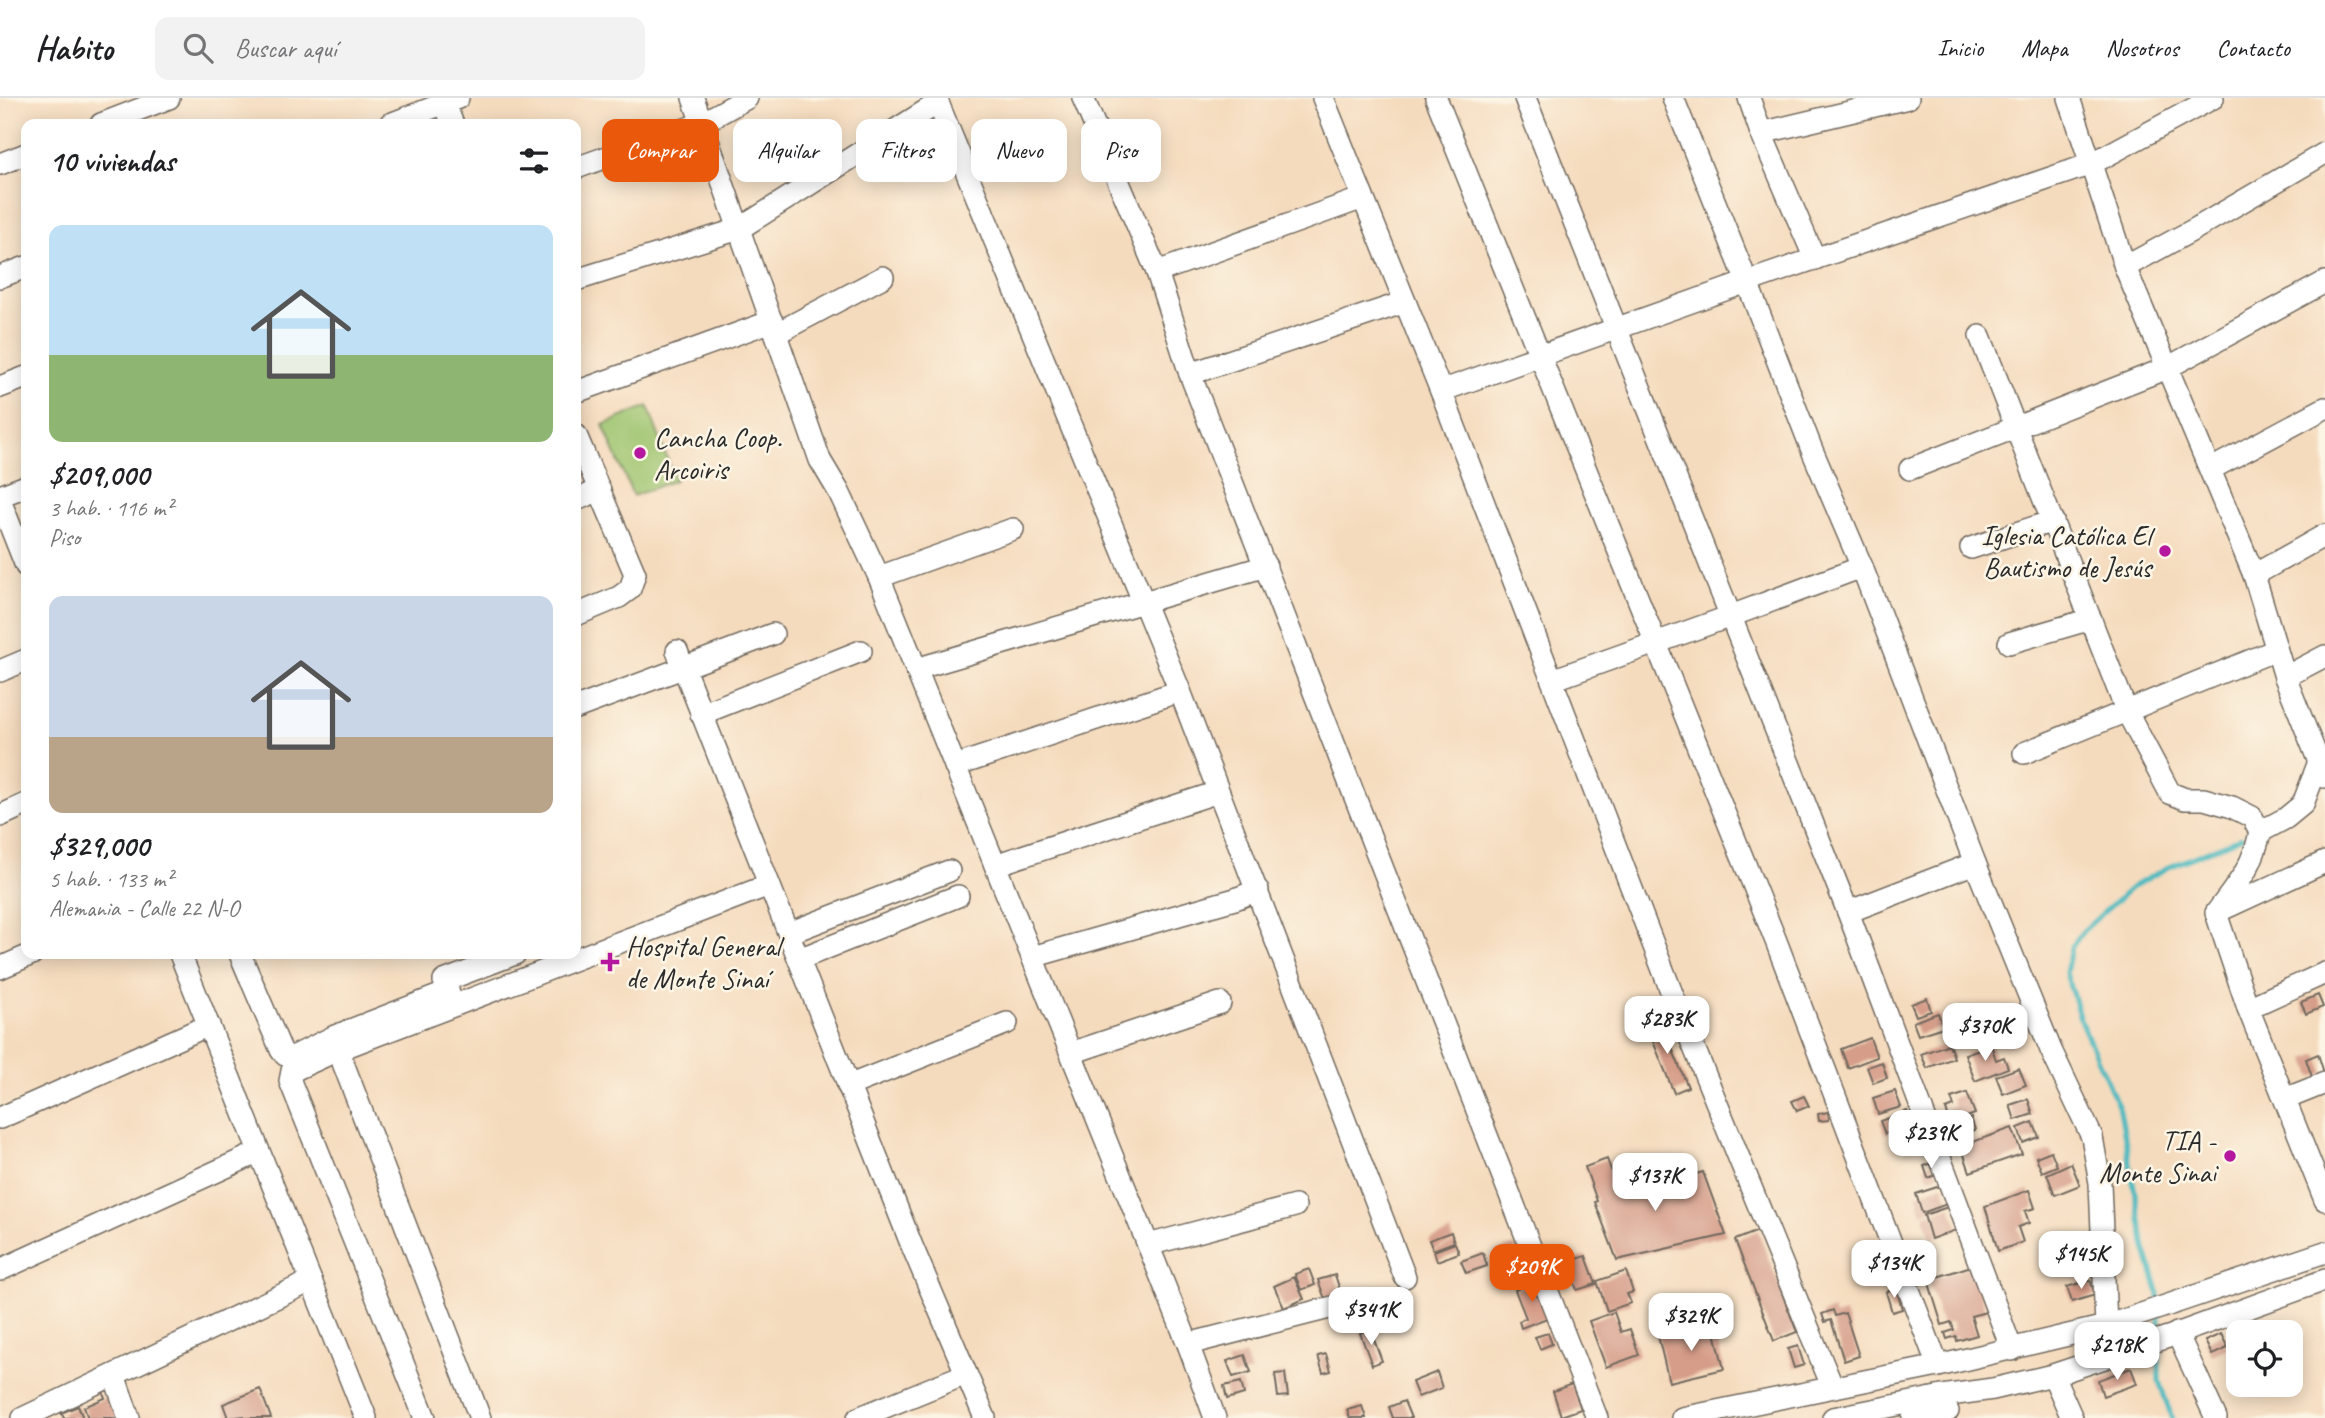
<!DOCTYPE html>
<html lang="es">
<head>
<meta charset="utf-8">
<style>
  body { margin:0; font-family:Caveat,sans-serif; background:#f2f2f2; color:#202124; height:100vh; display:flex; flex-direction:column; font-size:26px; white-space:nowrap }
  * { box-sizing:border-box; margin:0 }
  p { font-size:23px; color:#757577 }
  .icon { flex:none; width:38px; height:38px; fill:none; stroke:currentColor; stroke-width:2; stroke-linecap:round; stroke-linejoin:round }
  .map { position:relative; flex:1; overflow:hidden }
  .drawer { position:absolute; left:21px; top:21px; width:560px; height:840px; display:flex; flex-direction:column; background:#fff; border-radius:14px; box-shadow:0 4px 18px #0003 }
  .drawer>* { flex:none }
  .guide { position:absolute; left:602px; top:21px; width:665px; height:63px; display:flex; gap:14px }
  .fabs { position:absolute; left:2226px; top:1222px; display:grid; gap:14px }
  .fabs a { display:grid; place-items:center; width:77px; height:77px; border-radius:14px; background:#fff; box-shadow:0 4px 18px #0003; font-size:35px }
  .price { position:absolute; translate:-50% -60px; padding:0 16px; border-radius:14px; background:#fff; color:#222; font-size:23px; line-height:46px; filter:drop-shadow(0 2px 4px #0008) }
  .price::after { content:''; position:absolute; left:50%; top:42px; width:21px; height:16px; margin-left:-10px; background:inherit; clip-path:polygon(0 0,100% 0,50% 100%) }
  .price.current { background:#ea580c; color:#fff }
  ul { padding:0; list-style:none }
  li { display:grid; align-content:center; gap:14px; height:371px; padding:0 28px }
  li span { display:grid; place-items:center; height:217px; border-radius:14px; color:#555 }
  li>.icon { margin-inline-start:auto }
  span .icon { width:126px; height:126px; fill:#fffc; stroke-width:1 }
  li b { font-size:30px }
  h2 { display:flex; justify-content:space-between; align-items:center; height:84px; padding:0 28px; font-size:30px }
  .tag { padding:0 24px; border-radius:14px; background:#fff; box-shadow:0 4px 18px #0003; font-size:24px; line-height:63px }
  .tag.current { background:#ea580c; color:#fff }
  header { display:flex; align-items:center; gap:42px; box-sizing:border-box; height:98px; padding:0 35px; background:#fff; border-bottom:2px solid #e0e0e0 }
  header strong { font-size:33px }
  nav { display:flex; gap:38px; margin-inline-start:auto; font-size:24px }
  .search { width:490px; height:63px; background:#f2f2f2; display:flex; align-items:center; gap:18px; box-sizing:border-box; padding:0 24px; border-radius:14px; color:#757577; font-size:26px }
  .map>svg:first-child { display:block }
  .green { fill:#9ec46e; stroke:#64784c; stroke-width:2 }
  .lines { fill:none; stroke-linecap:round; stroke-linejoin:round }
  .stream { stroke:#4bbac0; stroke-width:5 }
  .building { fill:#d69d89 }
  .minor-casing { stroke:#72695e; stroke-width:24 }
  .minor { stroke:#fff; stroke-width:21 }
  .poi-dot { fill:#b5179e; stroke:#fcf5e5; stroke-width:2.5 }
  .labels { text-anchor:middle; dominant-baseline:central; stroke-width:5; stroke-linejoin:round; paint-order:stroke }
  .poi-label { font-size:28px; fill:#2b2b2b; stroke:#fcf5e5; text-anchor:start }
</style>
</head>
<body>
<header>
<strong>Habito</strong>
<div class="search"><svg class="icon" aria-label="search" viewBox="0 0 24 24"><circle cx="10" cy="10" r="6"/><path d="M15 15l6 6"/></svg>Buscar aquí</div>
<nav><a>Inicio</a><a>Mapa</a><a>Nosotros</a><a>Contacto</a></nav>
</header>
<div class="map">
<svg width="2325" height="1320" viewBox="0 0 2325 1320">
  <rect width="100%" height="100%" fill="#fcf5e5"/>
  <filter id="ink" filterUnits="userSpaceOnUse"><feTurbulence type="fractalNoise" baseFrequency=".0143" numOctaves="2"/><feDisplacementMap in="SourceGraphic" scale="14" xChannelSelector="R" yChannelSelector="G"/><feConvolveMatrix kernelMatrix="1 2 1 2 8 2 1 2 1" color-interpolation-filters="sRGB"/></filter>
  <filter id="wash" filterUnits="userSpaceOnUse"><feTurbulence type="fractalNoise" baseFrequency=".00686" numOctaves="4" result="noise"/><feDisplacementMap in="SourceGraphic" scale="28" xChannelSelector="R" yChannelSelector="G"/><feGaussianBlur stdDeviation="1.57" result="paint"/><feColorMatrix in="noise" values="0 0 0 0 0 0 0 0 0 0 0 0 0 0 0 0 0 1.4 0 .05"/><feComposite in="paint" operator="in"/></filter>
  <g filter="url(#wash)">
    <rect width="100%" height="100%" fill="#f5dbbe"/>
    <polygon class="green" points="648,308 675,382 633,398 603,327"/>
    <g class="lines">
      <g class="stream">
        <polyline points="2159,1206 2159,1196 2145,1150 2120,1012 2081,924 2066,875 2071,850 2083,833 2132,789 2167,770 2242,739"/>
        <polyline points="2159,1215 2159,1237"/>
        <polyline points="2159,1247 2159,1283 2172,1320"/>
      </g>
    </g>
    <g id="blocks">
      <g class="building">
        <polygon points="2318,897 2323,909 2306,916 2301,904"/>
        <polygon points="1927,900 1931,913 1916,918 1911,906"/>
        <polygon points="1938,915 1943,929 1918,937 1913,924"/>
        <polygon points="2014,919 2020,934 2003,940 1998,925"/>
        <polygon points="1660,921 1688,989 1674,995 1646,926"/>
        <polygon points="1870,940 1877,959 1848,970 1841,951"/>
        <polygon points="1949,946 1954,960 1927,970 1921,956"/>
        <polygon points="1991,947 1996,962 2004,959 2008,970 1975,983 1965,956"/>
        <polygon points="2318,956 2324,975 2312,979 2306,961"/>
        <polygon points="1882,964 1887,980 1873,985 1867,969"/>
        <polygon points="2019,970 2026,987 2003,996 1996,978"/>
        <polygon points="1895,993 1901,1009 1878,1016 1873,1000"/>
        <polygon points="1967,995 1975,1016 1950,1025 1946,1011 1954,1008 1951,1000"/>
        <polygon points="1804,998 1809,1008 1797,1013 1792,1003"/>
        <polygon points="2028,1001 2033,1016 2015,1022 2010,1007"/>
        <polygon points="1907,1013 1912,1025 1885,1036 1880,1023"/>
        <polygon points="1828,1014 1829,1022 1819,1023 1818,1016"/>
        <polygon points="1971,1020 1975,1032 1961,1037 1957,1026"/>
        <polygon points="2033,1024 2039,1039 2023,1045 2018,1030"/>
        <polygon points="2012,1030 2022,1056 1970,1074 1961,1048"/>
        <polygon points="2051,1053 2057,1068 2042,1074 2036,1059"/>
        <polygon points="1607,1061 1620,1097 1703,1074 1726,1137 1617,1162 1595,1104 1597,1103 1585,1069"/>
        <polygon points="1934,1064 1939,1076 1928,1080 1924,1068"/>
        <polygon points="2071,1065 2080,1087 2055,1097 2047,1076"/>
        <polygon points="1943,1087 1950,1105 1922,1115 1916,1096"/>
        <polygon points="2029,1092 2035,1110 2025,1113 2029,1125 2018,1129 2023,1144 1998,1153 1985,1108"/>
        <polygon points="1951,1108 1959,1131 1931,1141 1924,1117"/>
        <polygon points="1758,1133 1797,1234 1774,1243 1735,1142"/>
        <polygon points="1451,1134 1454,1144 1433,1152 1429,1142"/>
        <polygon points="1455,1145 1459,1155 1437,1163 1434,1153"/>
        <polygon points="1515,1147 1518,1157 1499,1164 1495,1154"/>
        <polygon points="1483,1155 1487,1168 1466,1175 1461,1163"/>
        <polygon points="1586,1158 1596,1186 1577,1192 1567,1164"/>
        <polygon points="1873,1164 1877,1176 1865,1180 1861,1168"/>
        <polygon points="1971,1168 1986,1214 1971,1218 1977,1237 1957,1243 1956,1238 1947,1241 1945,1235 1954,1232 1951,1224 1942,1227 1928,1182"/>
        <polygon points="1309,1171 1315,1187 1301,1192 1295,1176"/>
        <polygon points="1626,1173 1633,1194 1627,1196 1631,1205 1607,1213 1597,1183"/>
        <polygon points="1335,1177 1341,1195 1325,1201 1318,1182"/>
        <polygon points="1294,1179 1304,1201 1284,1210 1274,1188"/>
        <polygon points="2090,1182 2095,1197 2072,1204 2067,1189"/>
        <polygon points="1536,1183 1550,1219 1521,1230 1519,1223 1526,1220 1515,1192"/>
        <polygon points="1896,1191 1902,1211 1892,1214 1886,1194"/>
        <polygon points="1833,1212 1835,1218 1845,1215 1859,1258 1844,1263 1831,1222 1825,1224 1822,1216"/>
        <polygon points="1614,1214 1621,1234 1630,1231 1639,1257 1606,1269 1589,1223"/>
        <polygon points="1713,1226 1724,1271 1669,1284 1658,1238"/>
        <polygon points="2254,1226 2258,1234 2238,1234"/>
        <polygon points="1370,1231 1382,1263 1372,1267 1360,1235"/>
        <polygon points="1548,1235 1552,1246 1540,1251 1535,1239"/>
        <polygon points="2221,1236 2228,1250 2212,1257 2205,1243"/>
        <polygon points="1798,1248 1804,1267 1794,1270 1788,1251"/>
        <polygon points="1326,1256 1331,1273 1323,1275 1318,1258"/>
        <polygon points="1245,1257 1251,1274 1233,1279 1227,1263"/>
        <polygon points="2131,1270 2137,1286 2103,1298 2098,1282"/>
        <polygon points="1437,1274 1442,1290 1418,1299 1412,1284"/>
        <polygon points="1285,1275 1288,1298 1278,1299 1275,1276"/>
        <polygon points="1241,1284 1244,1296 1227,1301 1224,1288"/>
        <polygon points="1572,1286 1581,1311 1561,1318 1553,1293"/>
        <polygon points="110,1291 118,1320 88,1320 84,1309 105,1300 103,1294"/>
        <polygon points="260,1291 271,1320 245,1320 244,1318 228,1320 223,1306"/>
        <polygon points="1404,1303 1411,1320 1393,1320 1389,1309"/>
        <polygon points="78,1308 83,1320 64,1320 61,1315"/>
        <polygon points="1362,1308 1366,1320 1350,1320 1347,1312"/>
      </g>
    </g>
  </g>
  <g filter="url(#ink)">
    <use href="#blocks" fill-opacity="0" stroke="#72695e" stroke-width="2"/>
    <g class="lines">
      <g class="minor-casing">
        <g id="minor">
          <polyline points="442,0 453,26"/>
          <polyline points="693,0 820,362 839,394 879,479 1188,1246 1215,1320"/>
          <polyline points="936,0 1180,593 1405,1179"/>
          <polyline points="1083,0 1157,174 1190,276 1597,1320"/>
          <polyline points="1323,0 1441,293 1673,898 1832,1288"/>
          <polyline points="1436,0 1776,843 1938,1268"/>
          <polyline points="1525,0 1848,814 2012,1252"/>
          <polyline points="1673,0 1747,184 1812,352 1862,469 1975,765 2051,952 2092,1039 2100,1085 2106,1228"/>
          <polyline points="1749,0 1761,35 1815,161"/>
          <polyline points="2069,0 2125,169 2254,477 2285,579 2325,679"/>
          <polyline points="101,26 169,0"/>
          <polyline points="390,26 458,0"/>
          <polyline points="1761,35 1908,0"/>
          <polyline points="0,66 26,56"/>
          <polyline points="576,70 702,25 747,0"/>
          <polyline points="2125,169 2195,131 2325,55"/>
          <polyline points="1157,174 1363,100"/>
          <polyline points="0,179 26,169"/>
          <polyline points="576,182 739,131 938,5"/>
          <polyline points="777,235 883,179"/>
          <path d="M1980,238L2126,612L2170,695L2185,701H2204L2232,709L2252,719L2260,734C2253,769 2237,787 2216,815L2248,910L2325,1102"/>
          <polyline points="1190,276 1405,204"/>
          <polyline points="0,289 26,279"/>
          <polyline points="1441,293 1747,184 2091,66 2213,0"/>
          <polyline points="576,294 772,223"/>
          <polyline points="576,337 635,476 630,491 619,499 576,517"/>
          <polyline points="1910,371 2167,270 2325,184"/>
          <polyline points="2211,371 2325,310"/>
          <polyline points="0,398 26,388"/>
          <polyline points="0,402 26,468"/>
          <polyline points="576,402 600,392"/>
          <polyline points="1971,450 2053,423"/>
          <polyline points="2254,477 2325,437"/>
          <polyline points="879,479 1013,431"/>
          <polyline points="2009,545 2091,521"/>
          <polyline points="677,553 912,1148 985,1320"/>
          <polyline points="916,571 1266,468"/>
          <polyline points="0,573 26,562"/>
          <polyline points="2285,579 2325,558"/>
          <polyline points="1552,582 1731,518 1862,469"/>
          <polyline points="576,610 773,536"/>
          <polyline points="701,616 861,553"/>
          <polyline points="2024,655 2276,552"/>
          <polyline points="955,668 1180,593"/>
          <polyline points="0,718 26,706"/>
          <polyline points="2260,734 2286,720 2303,706 2320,661"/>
          <polyline points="995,767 1218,694"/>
          <polyline points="2221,812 2325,764"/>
          <polyline points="1848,814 1975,765"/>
          <polyline points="789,835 949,773"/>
          <polyline points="180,856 366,1320"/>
          <polyline points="240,856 281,952 285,957 293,959 335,938 448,894"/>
          <polyline points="1032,859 1235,801 1258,792"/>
          <polyline points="799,861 958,798"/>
          <polyline points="0,870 32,856"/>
          <polyline points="451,901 444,883 515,856"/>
          <polyline points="2248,910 2325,875"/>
          <polyline points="338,952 480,1320"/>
          <polyline points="1071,955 1220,905"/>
          <polyline points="848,988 1007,925"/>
          <polyline points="2285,1001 2325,985"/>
          <polyline points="0,1020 209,927"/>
          <polyline points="1148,1147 1295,1108"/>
          <polyline points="0,1172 259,1054"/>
          <polyline points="2177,1235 2216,1320"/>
          <polyline points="1188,1246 1333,1209"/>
          <polyline points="114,1277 129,1320"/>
          <polyline points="2053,1277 2072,1320"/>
          <polyline points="23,1320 311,1183"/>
          <polyline points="425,1320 290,983 292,973 338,952 769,787"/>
          <polyline points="858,1320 966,1276"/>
          <polyline points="1682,1320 1938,1268 2106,1228 2325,1154"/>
          <polyline points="1833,1320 1942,1298 1993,1291 2053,1277 2168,1239 2325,1182"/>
          <polyline points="1913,1320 1948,1313"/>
        </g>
      </g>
      <use href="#minor" class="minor"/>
    </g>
  </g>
  <g class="poi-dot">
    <circle cx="640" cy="355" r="7"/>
    <circle cx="2165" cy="453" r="7"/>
    <path d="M606.5 853.5h7v7h7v7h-7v7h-7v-7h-7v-7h7z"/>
    <circle cx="2230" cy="1058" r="7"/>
  </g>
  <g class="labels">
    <g class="poi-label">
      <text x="654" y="339">Cancha Coop.<tspan x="654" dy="32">Arcoiris</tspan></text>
      <text x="2151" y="437" text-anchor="end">Iglesia Católica El<tspan x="2151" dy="32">Bautismo de Jesús</tspan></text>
      <text x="626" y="848">Hospital General<tspan x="626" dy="32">de Monte Sinaí</tspan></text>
      <text x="2216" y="1042" text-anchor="end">TIA -<tspan x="2216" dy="32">Monte Sinai</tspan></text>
    </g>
  </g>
</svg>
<div class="fabs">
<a><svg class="icon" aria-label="locate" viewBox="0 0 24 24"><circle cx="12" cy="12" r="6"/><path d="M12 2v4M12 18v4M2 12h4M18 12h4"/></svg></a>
</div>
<b class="price" style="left:1667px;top:958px">$283K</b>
<b class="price" style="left:1985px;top:965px">$370K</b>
<b class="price" style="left:1931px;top:1072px">$239K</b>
<b class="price" style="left:1655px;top:1115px">$137K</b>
<b class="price" style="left:2081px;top:1193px">$145K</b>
<b class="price" style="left:1894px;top:1202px">$134K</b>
<b class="price current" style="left:1532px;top:1206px">$209K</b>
<b class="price" style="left:1371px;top:1249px">$341K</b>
<b class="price" style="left:1691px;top:1255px">$329K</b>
<b class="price" style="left:2117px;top:1284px">$218K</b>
<div class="guide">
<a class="tag current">Comprar</a>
<a class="tag">Alquilar</a>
<a class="tag">Filtros</a>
<a class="tag">Nuevo</a>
<a class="tag">Piso</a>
</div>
<section class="drawer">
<h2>10 viviendas<svg class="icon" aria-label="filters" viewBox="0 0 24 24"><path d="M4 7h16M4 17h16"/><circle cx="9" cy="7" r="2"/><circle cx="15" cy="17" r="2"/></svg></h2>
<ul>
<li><span style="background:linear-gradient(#bfe0f5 60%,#8fb573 0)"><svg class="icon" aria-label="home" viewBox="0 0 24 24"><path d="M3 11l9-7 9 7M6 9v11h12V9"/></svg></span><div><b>$209,000</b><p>3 hab. · 116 m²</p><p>Piso</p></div></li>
<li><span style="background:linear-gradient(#c9d6e8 65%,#b9a48a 0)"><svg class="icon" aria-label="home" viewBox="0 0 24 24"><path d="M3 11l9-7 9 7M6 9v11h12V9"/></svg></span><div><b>$329,000</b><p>5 hab. · 133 m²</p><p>Alemania - Calle 22 N-O</p></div></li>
</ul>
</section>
</div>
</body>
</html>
